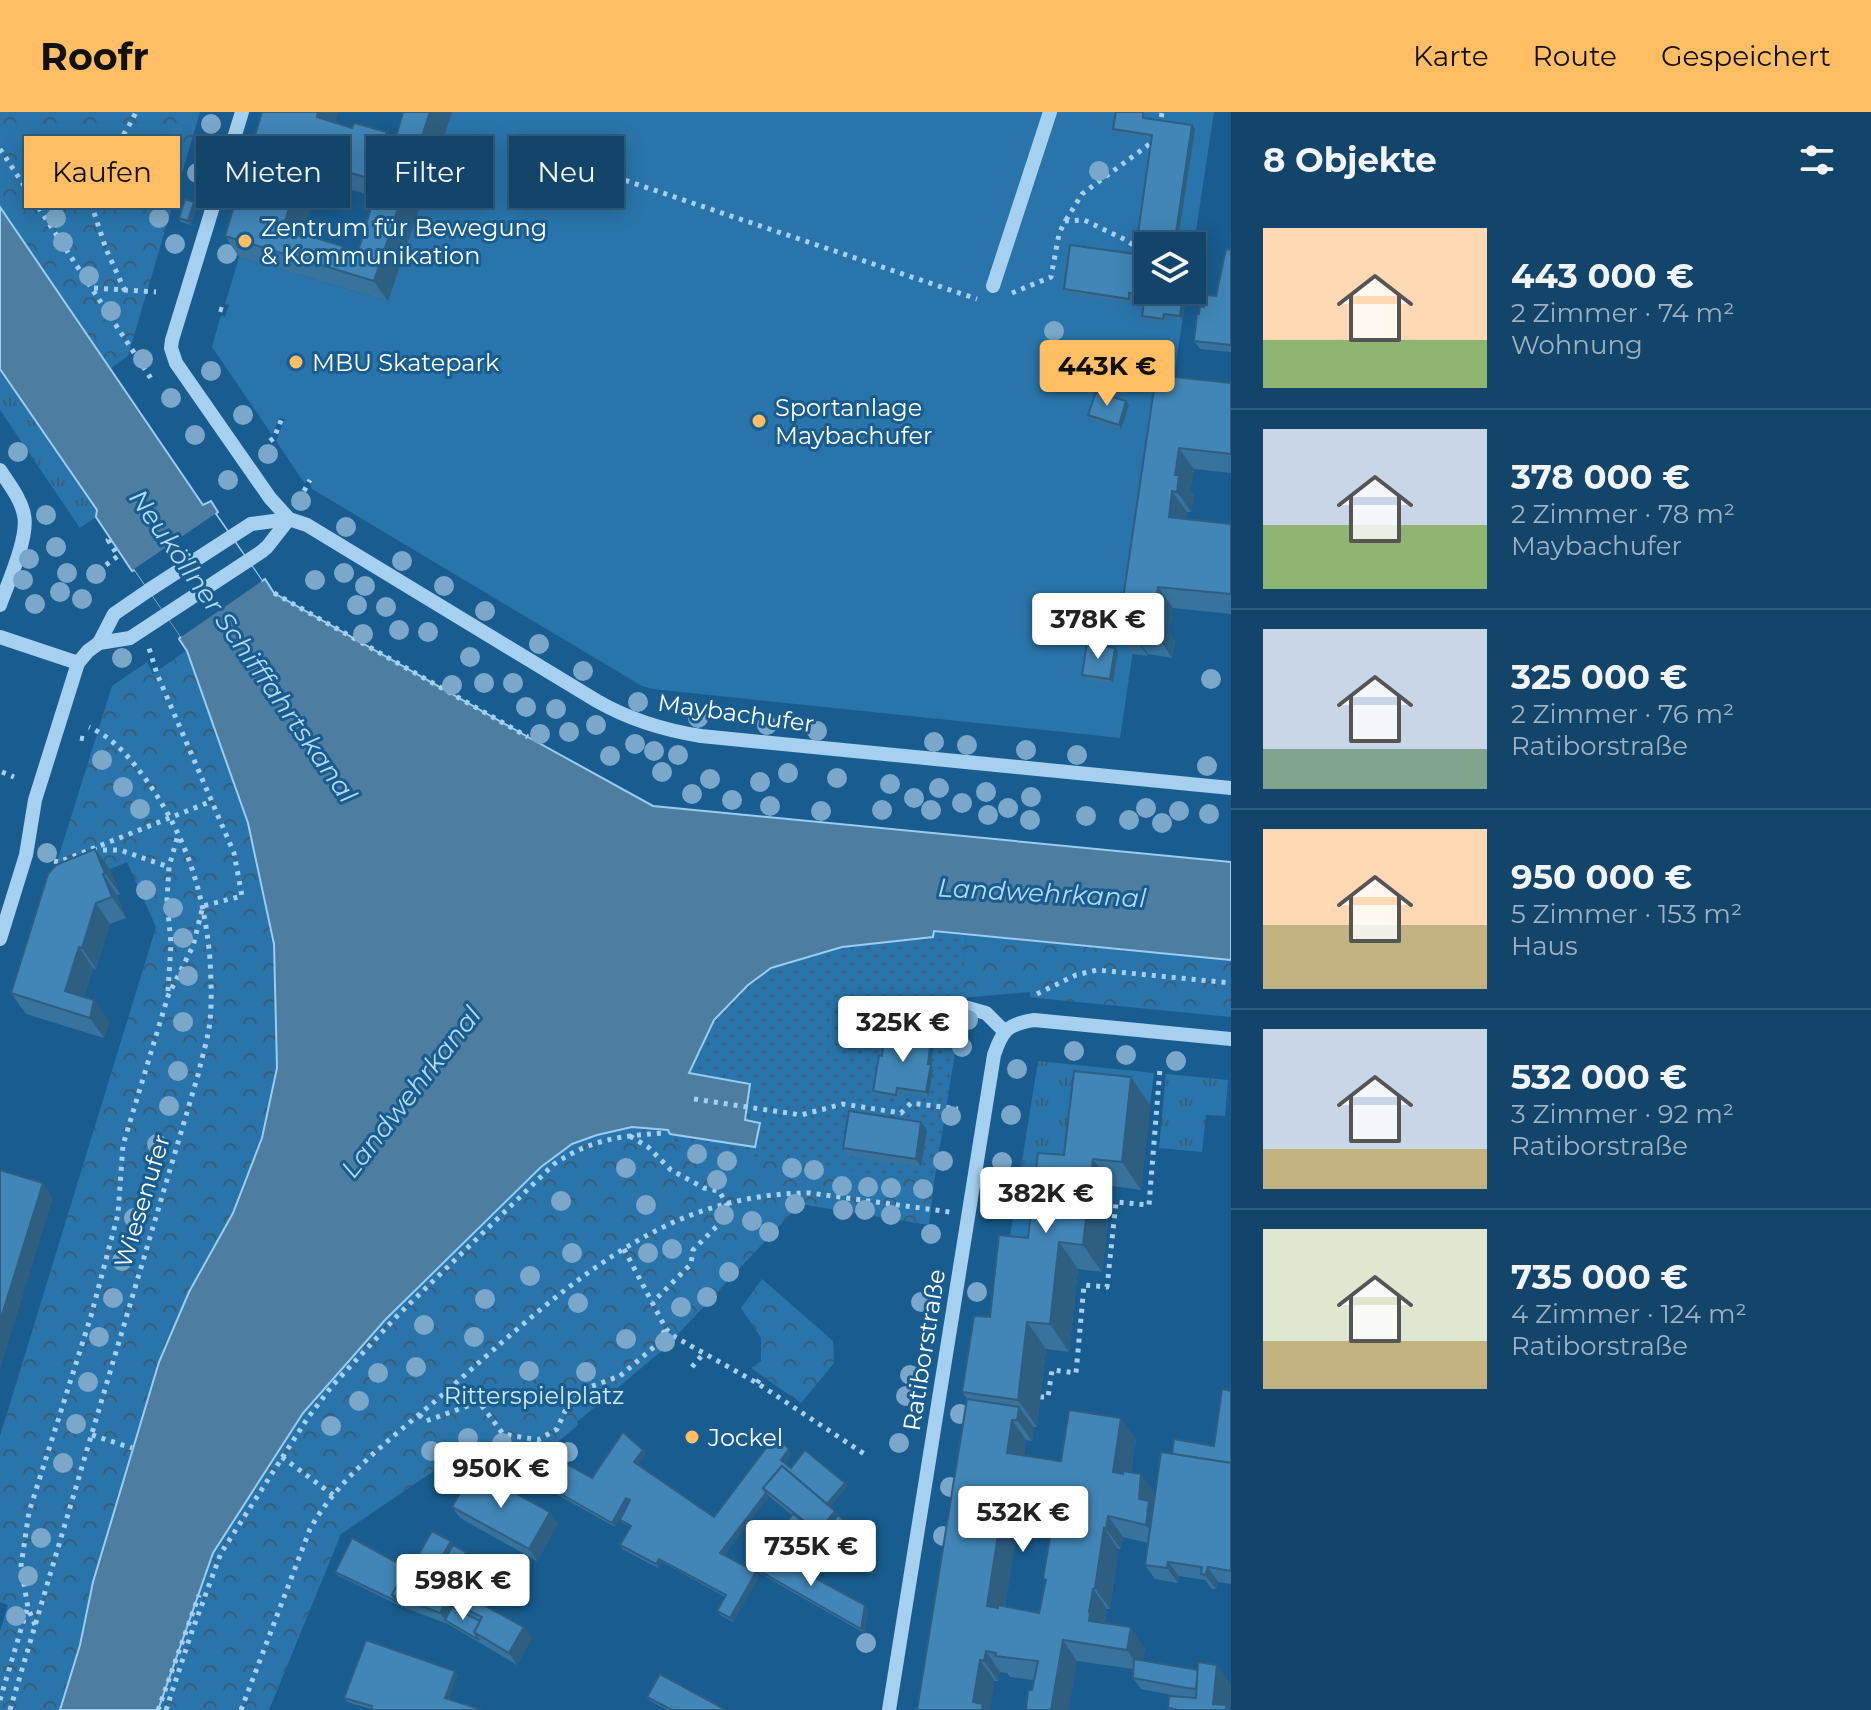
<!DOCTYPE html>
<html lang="de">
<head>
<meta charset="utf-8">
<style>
  body { margin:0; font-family:Montserrat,sans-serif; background:#1c4c71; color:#f1f3f6; height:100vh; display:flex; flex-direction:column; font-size:30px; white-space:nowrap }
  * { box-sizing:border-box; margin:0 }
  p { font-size:26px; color:#9db1c1 }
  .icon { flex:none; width:44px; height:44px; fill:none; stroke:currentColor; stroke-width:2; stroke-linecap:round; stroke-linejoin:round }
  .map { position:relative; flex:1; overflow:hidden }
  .sheet { display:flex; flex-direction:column; background:#13456b; width:640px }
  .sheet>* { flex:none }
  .hud { position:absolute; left:24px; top:24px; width:760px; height:72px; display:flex; gap:16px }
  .controls { position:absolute; left:1134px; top:120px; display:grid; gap:16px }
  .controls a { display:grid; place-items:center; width:72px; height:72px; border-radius:0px; background:#13456b; box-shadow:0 4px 20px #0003,0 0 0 2px #325d7e; font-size:40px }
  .price { position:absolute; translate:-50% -68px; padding:0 18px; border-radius:8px; background:#fff; color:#222; font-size:26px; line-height:52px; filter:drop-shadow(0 2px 4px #0008) }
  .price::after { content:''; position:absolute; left:50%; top:48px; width:24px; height:18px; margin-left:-12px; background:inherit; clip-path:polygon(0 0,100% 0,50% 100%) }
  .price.selected { background:#ffbe64; color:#111 }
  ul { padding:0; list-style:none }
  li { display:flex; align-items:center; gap:24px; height:200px; padding:0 32px }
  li+li { border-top:2px solid #325d7e }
  li span { display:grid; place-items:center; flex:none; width:224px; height:160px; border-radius:0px; color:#555 }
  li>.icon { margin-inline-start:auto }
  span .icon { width:96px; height:96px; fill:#fffc; stroke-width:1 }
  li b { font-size:34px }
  h2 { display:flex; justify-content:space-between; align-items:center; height:96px; padding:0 32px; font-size:34px }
  .tag { padding:0 28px; border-radius:0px; background:#13456b; box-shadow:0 4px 20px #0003,0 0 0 2px #325d7e; font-size:28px; line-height:72px }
  .tag.selected { background:#ffbe64; color:#111 }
  header { display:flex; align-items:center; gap:48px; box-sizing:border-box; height:112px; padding:0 40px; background:#ffbe64; color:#111 }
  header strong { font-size:38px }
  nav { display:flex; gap:44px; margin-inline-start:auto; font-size:28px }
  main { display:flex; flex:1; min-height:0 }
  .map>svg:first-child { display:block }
  .grass { fill:url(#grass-tufts) }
  .park { fill:url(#park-crowns) }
  .garden { fill:url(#garden-dots) }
  .pitch { fill:#2975ab }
  .water { fill:#4d7da1; stroke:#99cdf1; stroke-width:2 }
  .pier { fill:#195c8f }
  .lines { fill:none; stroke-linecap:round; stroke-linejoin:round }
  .path { stroke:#a6d0ef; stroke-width:5; stroke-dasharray:4 6; stroke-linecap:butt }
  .minor { stroke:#a6d0ef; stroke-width:14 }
  .tree { fill:#7ba8ca }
  .wall { fill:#38739d; fill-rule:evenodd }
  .shaded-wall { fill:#2e5e80 }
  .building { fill:#4186b7; stroke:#2e5e80; stroke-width:2; fill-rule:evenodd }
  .poi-dot { fill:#ffbe64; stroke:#195c8f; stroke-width:3 }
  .labels { text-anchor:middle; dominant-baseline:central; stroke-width:6; stroke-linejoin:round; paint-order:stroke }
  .poi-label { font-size:24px; fill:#fff; stroke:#195c8f; text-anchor:start }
  .street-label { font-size:24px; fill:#fff; stroke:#195c8f }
  .park-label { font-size:24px; fill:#cce7fb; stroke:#195c8f }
  .water-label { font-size:26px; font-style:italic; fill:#b2daf6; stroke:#195c8f }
</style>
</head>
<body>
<header>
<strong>Roofr</strong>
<nav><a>Karte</a><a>Route</a><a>Gespeichert</a></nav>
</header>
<main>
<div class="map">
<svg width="1231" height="1598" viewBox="0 0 1231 1598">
  <defs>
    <pattern id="grass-tufts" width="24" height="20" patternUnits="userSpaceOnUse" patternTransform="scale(2)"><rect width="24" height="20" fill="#2975ab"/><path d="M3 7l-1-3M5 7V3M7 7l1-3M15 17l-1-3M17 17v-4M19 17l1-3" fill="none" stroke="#3c5e77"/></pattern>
    <pattern id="park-crowns" width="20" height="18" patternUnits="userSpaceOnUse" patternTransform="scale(2)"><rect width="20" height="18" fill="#2975ab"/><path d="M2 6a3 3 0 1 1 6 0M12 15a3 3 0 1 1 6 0" fill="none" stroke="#3c5e77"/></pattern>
    <pattern id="garden-dots" width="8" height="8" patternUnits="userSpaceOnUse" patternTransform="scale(2)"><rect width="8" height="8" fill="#2975ab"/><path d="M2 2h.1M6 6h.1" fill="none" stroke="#3c5e77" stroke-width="1.8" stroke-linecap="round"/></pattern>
  </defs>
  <rect width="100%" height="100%" fill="#195c8f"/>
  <g class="grass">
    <polygon points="0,257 98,398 96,405 80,416 0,298"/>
    <polygon points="1038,949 1154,961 1150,993 993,1231"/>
    <polygon points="1166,962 1228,968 1225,1004 1206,1003 1202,1040 1159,1036"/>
  </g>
  <g class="park">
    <polygon points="0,0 200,0 128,244 111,256 0,95"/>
    <polygon points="187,538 248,711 274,832 277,956 262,1026 233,1101 189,1180 159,1250 93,1470 80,1533 60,1598 0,1598 0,1519 8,1493 0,1490 0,1324 156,815 127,750 70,774 51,769 112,574 147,550 153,562"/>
    <polygon points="966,822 1231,848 1231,905 1036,886 1030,885 1030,880 961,886"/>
    <polygon points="632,1015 668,1018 670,1022 669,1031 934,1071 929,1113 800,1092 665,1236 577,1310 578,1313 545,1341 483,1339 461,1343 444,1352 341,1422 269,1598 158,1598 213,1441 303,1301 385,1208 541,1055 572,1032 597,1023"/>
    <polygon points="762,1167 833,1229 834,1251 801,1291 751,1256 761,1249 761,1226 741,1196"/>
  </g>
  <polygon class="garden" points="933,819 966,822 960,910 934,1071 668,1031 670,1022 756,1034 745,1009 689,961 714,908 748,873 771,857 842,835 933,826"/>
  <polygon class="pitch" points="452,0 1214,0 1192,145 1192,134 1148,134 1148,178 1187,178 1120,626 653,577 642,574 312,377 310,373 312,370 308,367 305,372 276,329 285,307 279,306 272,323 212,235 221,203 225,205 229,193 225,192 239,145 388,189"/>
  <polygon class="water" points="0,95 203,393 211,389 218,400 216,402 262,469 265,467 274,481 528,625 653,694 1231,750 1231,848 934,819 933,825 842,835 771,856 748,873 714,908 689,961 750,972 745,1008 760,1011 755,1035 670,1022 668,1018 632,1015 597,1023 572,1032 541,1055 385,1208 303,1301 213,1441 158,1598 60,1598 80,1533 93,1470 159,1250 189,1180 233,1101 262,1026 277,956 274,832 248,711 187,539 179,527 181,524 135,458 132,459 96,405 97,398 0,257"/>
  <polygon class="pier" points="215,402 262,469 181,525 134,457"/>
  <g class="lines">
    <g class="path">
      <polyline points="1160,15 1162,0"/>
      <polyline points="0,37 152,268"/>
      <polyline points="559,46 977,187"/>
      <polyline points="1066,108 1082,82 1155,28"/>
      <polyline points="94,176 156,180"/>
      <path d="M125,179L106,137L83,67C105,49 124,26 136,0"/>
      <polyline points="1012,181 1051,165 1059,122 1065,109 1084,108 1126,128 1140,138"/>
      <polyline points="219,197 227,199"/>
      <polyline points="270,329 274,326 282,306"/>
      <polyline points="304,379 310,368"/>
      <polyline points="98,459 118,444 108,428 112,425"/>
      <polyline points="274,481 528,625"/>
      <polyline points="80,626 85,627"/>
      <polyline points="2,660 14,665"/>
      <polyline points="93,738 120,738 169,755"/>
      <polyline points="54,749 59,750 212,689"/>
      <polyline points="168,879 171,832 167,788 169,755 178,723"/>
      <polyline points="1037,882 1076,863 1097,858 1231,871"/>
      <polyline points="694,987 801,1003 843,992 901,1001 911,991 958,997"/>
      <polyline points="630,1024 648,1035 671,1058 704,1076 719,1079 726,1091 729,1102 693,1138 691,1152 653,1190"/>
      <polyline points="624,1137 666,1217 675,1225 757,1271 866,1343"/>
      <polyline points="692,1255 703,1242"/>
      <polyline points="757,1271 762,1264"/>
      <polyline points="1040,1285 1048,1285 1052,1258 1076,1261 1084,1173 1107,1175 1116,1090 1149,1093 1160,956"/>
      <polyline points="419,1303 426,1309 479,1290 503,1322 538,1328 557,1317 566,1297 587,1276 620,1264 654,1235 666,1217"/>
      <polyline points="92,1323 132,1336"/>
      <polyline points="282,1345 333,1383"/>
      <polyline points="35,1513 28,1496 21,1454 29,1400 91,1204 118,1102 123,1033 168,884 193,834 203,794 242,784 234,741 157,562 149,536"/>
      <polyline points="0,1588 27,1497"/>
      <path d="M10,1598L198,963C202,945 208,927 210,909C212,889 211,868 210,847C204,780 186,724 147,669C131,647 114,626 89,615"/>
      <polyline points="158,1598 199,1483"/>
      <path d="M166,1598L191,1522L221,1441L307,1307L332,1274L398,1203L554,1052C592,1027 619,1024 664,1021"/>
      <path d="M241,1598L310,1417C340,1363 395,1324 441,1284C511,1223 589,1148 674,1110C717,1091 763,1081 810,1081L950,1100"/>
    </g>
    <g class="minor">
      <path d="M242,0L172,228L171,236L176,251L270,386L289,407L307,413L597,589C630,608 663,618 701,624L1231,676"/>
      <polyline points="993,174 1050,0"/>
      <path d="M0,358C9,372 21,387 24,403C29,425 8,471 0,493"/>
      <polyline points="0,525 78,551"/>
      <polyline points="99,531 114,502 149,478 251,412 289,407"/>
      <polyline points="0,827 26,743 35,688 78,551 88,539 99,531 130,526 261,440 267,435 289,407"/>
      <polyline points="961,894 986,901 1004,919"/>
      <path d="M889,1598L994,943C1002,919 1007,912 1034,908L1231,927"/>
    </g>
  </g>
  <g class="tree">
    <circle cx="211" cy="12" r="10"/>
    <circle cx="205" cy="37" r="10"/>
    <circle cx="608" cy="39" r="10"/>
    <circle cx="1099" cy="59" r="10"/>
    <circle cx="197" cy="61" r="10"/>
    <circle cx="589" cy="63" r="10"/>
    <circle cx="167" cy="79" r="10"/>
    <circle cx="56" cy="106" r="10"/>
    <circle cx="159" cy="106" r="10"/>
    <circle cx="63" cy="130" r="10"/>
    <circle cx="175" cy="132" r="10"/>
    <circle cx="227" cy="142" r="10"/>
    <circle cx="89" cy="164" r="10"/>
    <circle cx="111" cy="199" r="10"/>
    <circle cx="1054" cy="219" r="10"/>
    <circle cx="143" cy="247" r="10"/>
    <circle cx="211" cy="259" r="10"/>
    <circle cx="171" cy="286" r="10"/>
    <circle cx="243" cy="303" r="10"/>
    <circle cx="195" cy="323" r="10"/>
    <circle cx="18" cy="340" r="10"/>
    <circle cx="268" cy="342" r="10"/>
    <circle cx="228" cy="368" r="10"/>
    <circle cx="301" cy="389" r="10"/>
    <circle cx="46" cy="403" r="10"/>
    <circle cx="346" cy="415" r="10"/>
    <circle cx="56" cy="435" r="10"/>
    <circle cx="29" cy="447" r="10"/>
    <circle cx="402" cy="449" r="10"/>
    <circle cx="67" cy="461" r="10"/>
    <circle cx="344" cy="461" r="10"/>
    <circle cx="96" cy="462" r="10"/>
    <circle cx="23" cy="468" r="10"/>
    <circle cx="315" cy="468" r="10"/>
    <circle cx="365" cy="474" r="10"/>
    <circle cx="444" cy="474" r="10"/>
    <circle cx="60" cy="480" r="10"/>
    <circle cx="82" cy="487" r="10"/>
    <circle cx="35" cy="492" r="10"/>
    <circle cx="357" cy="493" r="10"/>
    <circle cx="386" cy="495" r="10"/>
    <circle cx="485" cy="499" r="10"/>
    <circle cx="399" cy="518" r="10"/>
    <circle cx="428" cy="520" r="10"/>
    <circle cx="363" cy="522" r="10"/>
    <circle cx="539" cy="532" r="10"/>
    <circle cx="470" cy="545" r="10"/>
    <circle cx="122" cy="546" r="10"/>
    <circle cx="583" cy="559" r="10"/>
    <circle cx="1211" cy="567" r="10"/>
    <circle cx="484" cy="571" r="10"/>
    <circle cx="513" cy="571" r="10"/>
    <circle cx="452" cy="573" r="10"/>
    <circle cx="638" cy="590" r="10"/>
    <circle cx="526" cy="595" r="10"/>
    <circle cx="556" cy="597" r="10"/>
    <circle cx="698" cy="606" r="10"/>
    <circle cx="596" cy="613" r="10"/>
    <circle cx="767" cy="613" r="10"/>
    <circle cx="817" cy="619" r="10"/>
    <circle cx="569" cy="620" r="10"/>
    <circle cx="540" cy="622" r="10"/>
    <circle cx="934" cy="630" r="10"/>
    <circle cx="635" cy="632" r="10"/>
    <circle cx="967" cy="633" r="10"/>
    <circle cx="1026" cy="638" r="10"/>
    <circle cx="654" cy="639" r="10"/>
    <circle cx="678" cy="643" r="10"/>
    <circle cx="1077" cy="643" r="10"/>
    <circle cx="610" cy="644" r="10"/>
    <circle cx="102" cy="648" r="10"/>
    <circle cx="1207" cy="654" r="10"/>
    <circle cx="662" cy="660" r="10"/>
    <circle cx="788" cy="661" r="10"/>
    <circle cx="837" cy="666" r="10"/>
    <circle cx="710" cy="667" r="10"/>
    <circle cx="760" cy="670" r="10"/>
    <circle cx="890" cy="672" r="10"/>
    <circle cx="123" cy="675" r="10"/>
    <circle cx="939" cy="676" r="10"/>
    <circle cx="986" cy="680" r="10"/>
    <circle cx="692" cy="682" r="10"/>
    <circle cx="1031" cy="685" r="10"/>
    <circle cx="914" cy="686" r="10"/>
    <circle cx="732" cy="688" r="10"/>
    <circle cx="962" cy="691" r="10"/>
    <circle cx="770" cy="694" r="10"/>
    <circle cx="1008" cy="696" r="10"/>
    <circle cx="1146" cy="696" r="10"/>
    <circle cx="140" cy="697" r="10"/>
    <circle cx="882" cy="698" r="10"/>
    <circle cx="931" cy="698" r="10"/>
    <circle cx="821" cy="699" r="10"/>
    <circle cx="1179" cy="699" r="10"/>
    <circle cx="1209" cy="702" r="10"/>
    <circle cx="988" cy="703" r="10"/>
    <circle cx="1086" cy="704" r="10"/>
    <circle cx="1030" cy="708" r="10"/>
    <circle cx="1129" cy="708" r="10"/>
    <circle cx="1162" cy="711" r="10"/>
    <circle cx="47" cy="741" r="10"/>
    <circle cx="146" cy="778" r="10"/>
    <circle cx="173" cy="796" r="10"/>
    <circle cx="183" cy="826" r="10"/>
    <circle cx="188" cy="864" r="10"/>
    <circle cx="968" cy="908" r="10"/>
    <circle cx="183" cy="910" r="10"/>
    <circle cx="962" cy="935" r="10"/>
    <circle cx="1074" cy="939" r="10"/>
    <circle cx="1126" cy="943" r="10"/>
    <circle cx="1176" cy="949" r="10"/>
    <circle cx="1017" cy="957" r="10"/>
    <circle cx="178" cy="959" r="10"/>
    <circle cx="169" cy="994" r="10"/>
    <circle cx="1011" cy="1003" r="10"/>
    <circle cx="951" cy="1004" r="10"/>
    <circle cx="157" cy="1032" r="10"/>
    <circle cx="697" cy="1042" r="10"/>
    <circle cx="727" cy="1049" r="10"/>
    <circle cx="943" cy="1049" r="10"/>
    <circle cx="1002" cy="1050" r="10"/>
    <circle cx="626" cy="1056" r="10"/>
    <circle cx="792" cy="1056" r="10"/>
    <circle cx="814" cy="1058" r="10"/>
    <circle cx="717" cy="1068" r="10"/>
    <circle cx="842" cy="1074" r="10"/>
    <circle cx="868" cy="1075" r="10"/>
    <circle cx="891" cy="1076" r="10"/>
    <circle cx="923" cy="1077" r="10"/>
    <circle cx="561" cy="1089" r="10"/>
    <circle cx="795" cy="1092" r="10"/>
    <circle cx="646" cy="1093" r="10"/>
    <circle cx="994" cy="1096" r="10"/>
    <circle cx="843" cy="1098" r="10"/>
    <circle cx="865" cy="1098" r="10"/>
    <circle cx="724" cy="1103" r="10"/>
    <circle cx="891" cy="1103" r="10"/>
    <circle cx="134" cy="1106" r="10"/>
    <circle cx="752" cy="1109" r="10"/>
    <circle cx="769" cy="1120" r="10"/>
    <circle cx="931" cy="1122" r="10"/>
    <circle cx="672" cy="1137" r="10"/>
    <circle cx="572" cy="1141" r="10"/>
    <circle cx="648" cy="1141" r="10"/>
    <circle cx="122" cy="1149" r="10"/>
    <circle cx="729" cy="1160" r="10"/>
    <circle cx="530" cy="1164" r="10"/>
    <circle cx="977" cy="1180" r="10"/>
    <circle cx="707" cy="1185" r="10"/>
    <circle cx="113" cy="1186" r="10"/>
    <circle cx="485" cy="1187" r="10"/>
    <circle cx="921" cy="1190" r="10"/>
    <circle cx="578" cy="1191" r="10"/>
    <circle cx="681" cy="1195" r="10"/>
    <circle cx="424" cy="1213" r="10"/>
    <circle cx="99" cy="1225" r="10"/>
    <circle cx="474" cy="1225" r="10"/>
    <circle cx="626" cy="1227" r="10"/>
    <circle cx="665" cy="1230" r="10"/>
    <circle cx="416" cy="1255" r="10"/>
    <circle cx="529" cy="1259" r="10"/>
    <circle cx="586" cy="1260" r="10"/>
    <circle cx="378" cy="1261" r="10"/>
    <circle cx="910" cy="1263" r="10"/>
    <circle cx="88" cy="1270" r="10"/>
    <circle cx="906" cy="1284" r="10"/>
    <circle cx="359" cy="1289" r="10"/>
    <circle cx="960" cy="1302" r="10"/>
    <circle cx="76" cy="1312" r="10"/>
    <circle cx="331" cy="1314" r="10"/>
    <circle cx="468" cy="1326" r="10"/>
    <circle cx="502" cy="1331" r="10"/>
    <circle cx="899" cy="1331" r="10"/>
    <circle cx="431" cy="1339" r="10"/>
    <circle cx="568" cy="1340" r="10"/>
    <circle cx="63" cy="1351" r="10"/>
    <circle cx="950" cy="1375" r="10"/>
    <circle cx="943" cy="1424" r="10"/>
    <circle cx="41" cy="1426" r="10"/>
    <circle cx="28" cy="1464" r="10"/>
    <circle cx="16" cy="1504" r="10"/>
    <circle cx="866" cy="1531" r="10"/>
  </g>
  <g class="wall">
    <path d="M403,0H452L388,189L239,145L225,124L336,11L352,16L387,20L389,23L396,25ZM320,62L340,68L345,76L374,84L359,136L353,139L302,123Z"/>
    <polygon points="1146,6 1195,17 1177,134 1148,134 1148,178 1186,182 1182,208 1166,206 1166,211 1145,208 1142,204 1145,187 1132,185 1131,191 1067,181 1064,177 1135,142 1152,26 1116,21 1113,17"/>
    <polygon points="194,90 197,94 191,113 181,110 179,106"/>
    <polygon points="1231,138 1231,240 1200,237 1194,229 1199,202 1204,195 1216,184"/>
    <polygon points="1156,263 1231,271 1231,361 1194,357 1190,379 1194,384 1191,400 1187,400 1186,407 1231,412 1231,502 1173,496 1169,520 1175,529 1172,546 1148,542 1148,544 1132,542 1118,521"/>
    <polygon points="1126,289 1129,293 1121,317 1091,307 1088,303"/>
    <polygon points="1118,539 1113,571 1085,567 1082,563"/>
    <polygon points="110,757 120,782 117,783 126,806 110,812 96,857 93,856 84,885 94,888 109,909 104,926 26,902 11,881 48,762"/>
    <polygon points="931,927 934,931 931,952 933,956 929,984 900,980 899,987 876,983 873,979"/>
    <path d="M1150,993L1141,1078L1112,1074L1102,1160L1078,1157L1069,1240L1046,1237L1037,1315H1033L1032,1329L1026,1328L1024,1343L1061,1349L1136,1327L1131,1360L1141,1362L1155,1382L1172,1342L1214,1334L1231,1279V1472L1218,1470L1216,1477H1212L1205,1468L1179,1464L1178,1471L1155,1467L1145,1453L1148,1431L1123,1425L1121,1437H1118L1110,1497H1107L1105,1511L1145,1536L1143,1549L1198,1558L1217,1553L1231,1574L1230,1598H1170L1168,1596L1177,1584L1141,1577L1133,1566V1557L1077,1549L1032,1578L1034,1568L1010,1565L1007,1561L1000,1560L998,1569H995L917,1598L967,1287L962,1280L990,1205L1028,1126L1064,1043ZM1017,1405L1025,1406L1027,1409L1052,1413L1043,1466L1046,1470L1039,1501L1005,1495L1017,1418L1015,1416Z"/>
    <polygon points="921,1010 927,1018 921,1055 848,1044 843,1036"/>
    <polygon points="643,1338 646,1342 638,1352 714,1405 792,1341 785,1351 791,1356 845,1371 847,1374 830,1395 877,1438 873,1462 823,1428 813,1442 784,1421 781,1417 792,1403 769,1384 724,1443 756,1460 759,1464 733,1510 720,1503 717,1499 725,1485 662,1450 658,1456 622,1437 620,1433 630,1415 622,1411 620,1408 629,1389 615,1415 533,1369 531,1365 592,1366"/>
    <polygon points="452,1395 558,1411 537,1449 460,1406"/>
    <polygon points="451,1429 453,1433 469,1444 454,1473 440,1465 439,1468 532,1526 517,1553 448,1512 400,1494 337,1463 335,1460 407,1456 412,1454"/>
    <polygon points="751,1454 868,1497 864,1521 754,1458"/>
    <polygon points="458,1563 371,1597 347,1590 344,1586"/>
    <polygon points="647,1585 726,1598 668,1598 650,1589"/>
  </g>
  <g class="shaded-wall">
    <polygon points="318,0 339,0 331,26 317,5"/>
    <polygon points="430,0 452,0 388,189 374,169"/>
    <polygon points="1192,13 1195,17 1177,134 1174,134"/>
    <polygon points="306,41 320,62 297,139 282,119"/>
    <polygon points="194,90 197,94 191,113 188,109"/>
    <polygon points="1184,178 1186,182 1182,208 1180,204"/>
    <polygon points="1126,289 1129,293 1121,317 1119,313"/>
    <polygon points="1179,336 1194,357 1190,379 1194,384 1191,400 1177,380 1175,363"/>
    <polygon points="1172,379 1187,400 1183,426 1169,405"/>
    <polygon points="1158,475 1173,496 1169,520 1175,529 1172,546 1158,525 1153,507"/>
    <polygon points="1133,521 1148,542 1148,544 1133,523"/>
    <polygon points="1115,536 1118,539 1113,571 1110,567"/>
    <polygon points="95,737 110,757 120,782 105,761"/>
    <polygon points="103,762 117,783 126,806 112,785"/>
    <polygon points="96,791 110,812 96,857 82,836"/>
    <polygon points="79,835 93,856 80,900 65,879"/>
    <polygon points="94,888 109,909 104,926 90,906"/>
    <polygon points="931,927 934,931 931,952 933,956 929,984 926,980 928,952"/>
    <polygon points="1131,965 1150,993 1141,1078 1122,1050"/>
    <polygon points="921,1010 927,1018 921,1055 916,1047"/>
    <polygon points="1093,1047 1112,1074 1102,1160 1083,1133"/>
    <polygon points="43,1071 53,1086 0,1258 0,1209"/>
    <polygon points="1059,1130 1078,1157 1069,1240 1050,1212"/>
    <polygon points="1027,1210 1046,1237 1037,1315 1018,1288"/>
    <polygon points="1019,1295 1034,1316 1032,1329 1017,1308"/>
    <polygon points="1121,1306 1136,1327 1127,1381 1113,1360"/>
    <polygon points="1012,1308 1026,1328 1021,1361 1007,1341"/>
    <polygon points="789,1337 792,1341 784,1352 781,1348"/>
    <polygon points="643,1338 646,1342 637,1354 634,1350"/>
    <polygon points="1141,1362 1155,1382 1161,1434 1146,1413 1139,1387"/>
    <polygon points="845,1371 847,1374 829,1397 826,1393"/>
    <polygon points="766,1381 769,1384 723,1445 720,1441"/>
    <polygon points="1002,1384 1017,1405 1015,1416 1017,1418 1002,1515 987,1494"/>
    <polygon points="626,1386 629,1389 615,1415 612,1411"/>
    <polygon points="1044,1391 1058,1411 1058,1414 1043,1393"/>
    <polygon points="835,1399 840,1406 821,1424 818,1420"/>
    <polygon points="550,1400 558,1411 537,1449 529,1437"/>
    <polygon points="1108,1404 1123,1425 1121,1437 1106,1417"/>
    <polygon points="1104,1416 1118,1437 1110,1497 1095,1476"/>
    <polygon points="821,1424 823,1428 813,1442 810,1438"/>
    <polygon points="451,1429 456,1437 437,1461 440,1465 436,1474 430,1466"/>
    <polygon points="874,1435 877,1438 873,1462 870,1458"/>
    <polygon points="466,1440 469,1444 454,1473 451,1469"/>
    <polygon points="659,1447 662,1450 658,1456 656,1452"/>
    <polygon points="1168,1450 1179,1464 1178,1471 1167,1456"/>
    <polygon points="1208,1455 1218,1470 1216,1477 1205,1463"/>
    <polygon points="756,1460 759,1464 733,1510 730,1506"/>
    <polygon points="1093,1477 1107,1497 1103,1519 1089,1509 1089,1500"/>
    <polygon points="447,1488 455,1499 445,1508 440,1501"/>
    <polygon points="865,1493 868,1497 864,1521 861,1517"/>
    <polygon points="524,1515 532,1526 517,1553 509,1541"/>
    <polygon points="1131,1515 1145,1536 1142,1559 1127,1538"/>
    <polygon points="1063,1528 1077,1549 1069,1598 1051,1598"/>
    <polygon points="986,1539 1000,1560 998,1569 984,1549"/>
    <polygon points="980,1548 995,1569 990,1598 978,1598 973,1590"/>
    <polygon points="1217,1553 1231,1574 1230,1598 1217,1598 1213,1592"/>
    <polygon points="455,1559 458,1563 448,1590 445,1586"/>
  </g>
  <g class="building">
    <path d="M262,0H318L317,5L352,16L354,11L387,20L386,22L396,25L403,0H430L374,169L225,124ZM306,41L333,49L331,55L381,70L378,80L376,79L359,136L353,139L343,136L342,134L303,122L300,124L282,119Z"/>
    <polygon points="1116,0 1143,0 1143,6 1192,13 1174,134 1148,134 1148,178 1184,178 1180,204 1164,202 1163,207 1142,204 1145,184 1129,181 1129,187 1064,177 1070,133 1135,142 1152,23 1113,17"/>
    <polygon points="185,87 194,90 188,109 179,106"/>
    <polygon points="1226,137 1231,138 1231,233 1194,229 1197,202 1199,202 1200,194 1204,195 1206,183 1216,184"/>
    <polygon points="1156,263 1231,271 1231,342 1179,336 1175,363 1179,363 1177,380 1172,379 1169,405 1231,412 1231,482 1158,475 1153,507 1161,508 1158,525 1133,521 1133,523 1118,521"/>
    <polygon points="1096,280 1126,289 1119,313 1088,303"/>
    <polygon points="1087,531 1115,536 1110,567 1082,563"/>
    <polygon points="95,737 105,761 103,762 112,785 96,791 82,836 79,835 65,879 94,888 90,906 11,881 48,762 56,753"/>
    <polygon points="885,920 931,927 928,952 931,952 926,980 897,976 896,983 873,979 879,943 882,944"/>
    <polygon points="1074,959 1131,965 1122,1050 1093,1047 1083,1133 1059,1130 1050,1212 1027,1210 1018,1288 962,1280 974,1204 990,1205 999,1123 1028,1126 1038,1041 1064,1043"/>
    <polygon points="849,999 921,1010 916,1047 843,1036"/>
    <polygon points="0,1058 43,1071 0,1209"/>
    <polygon points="1222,1277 1231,1279 1231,1351 1172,1342 1174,1327 1214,1334"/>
    <path d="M967,1287L1019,1295L1017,1308H1012L1007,1341L1061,1349L1069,1298L1121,1306L1113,1360L1123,1362V1359L1141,1362L1139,1387L1149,1389L1146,1413L1108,1404L1106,1417L1104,1416L1095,1476L1093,1477L1089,1500H1090L1089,1509L1131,1515L1127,1538L1063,1528L1051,1598H1026L1028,1578H1032L1038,1549L995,1544L996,1541L986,1539L984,1549L980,1548L973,1590L983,1592L982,1598H917ZM1002,1384L1013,1386V1389L1043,1393L1044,1391L1063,1394L1061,1404L1057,1403L1053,1408L1043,1466L1046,1468L1039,1501L998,1493V1496L987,1494L1002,1397L1000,1396Z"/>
    <polygon points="623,1320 643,1338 634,1350 714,1405 775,1324 789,1337 781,1348 791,1356 805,1338 845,1371 827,1392 782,1354 763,1376 766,1381 720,1441 756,1460 730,1506 717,1499 726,1483 659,1447 656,1452 620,1433 631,1414 620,1408 630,1388 626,1386 612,1411 531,1365 545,1340 592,1366"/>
    <polygon points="1161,1340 1231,1351 1231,1459 1208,1455 1205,1463 1201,1462 1202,1455 1168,1450 1167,1456 1145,1453"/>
    <polygon points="782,1354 835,1399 818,1420 763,1376"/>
    <polygon points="473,1358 550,1400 529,1437 452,1395"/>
    <polygon points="793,1402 821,1424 810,1438 781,1417"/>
    <polygon points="838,1403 874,1435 870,1458 821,1424"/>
    <polygon points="432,1419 451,1429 431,1464 412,1454"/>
    <polygon points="352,1426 407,1456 392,1483 398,1490 335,1460"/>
    <polygon points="453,1433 466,1440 451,1469 437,1461"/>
    <polygon points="761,1437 865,1493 861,1517 751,1454"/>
    <polygon points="409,1452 524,1515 509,1541 474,1520 482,1505 447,1488 440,1501 392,1483"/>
    <polygon points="452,1495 480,1509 474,1520 479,1528 445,1508"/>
    <polygon points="366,1528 455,1559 445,1586 483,1598 371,1598 372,1594 344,1586"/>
    <polygon points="1134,1547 1198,1558 1196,1577 1187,1576 1133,1566"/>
    <polygon points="1198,1550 1217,1553 1213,1592 1226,1593 1226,1598 1174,1598 1175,1597 1168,1596 1169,1584 1196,1586"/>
    <polygon points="660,1562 726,1598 672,1598 647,1585"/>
  </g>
  <g class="poi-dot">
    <circle cx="245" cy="129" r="8"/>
    <circle cx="296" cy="250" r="8"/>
    <circle cx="759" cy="309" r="8"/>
    <circle cx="692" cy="1325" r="8"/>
  </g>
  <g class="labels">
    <g class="poi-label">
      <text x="261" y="115">Zentrum für Bewegung<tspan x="261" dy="28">&amp; Kommunikation</tspan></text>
      <text x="312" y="250">MBU Skatepark</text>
      <text x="775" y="295">Sportanlage<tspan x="775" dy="28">Maybachufer</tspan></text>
      <text x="708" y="1325">Jockel</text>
    </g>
    <g class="street-label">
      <text transform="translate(736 601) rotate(8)">Maybachufer</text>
      <text transform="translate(142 1089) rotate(-73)">Wiesenufer</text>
      <text transform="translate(924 1238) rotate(-81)">Ratiborstraße</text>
    </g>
    <g class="park-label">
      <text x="534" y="1283">Ritterspielplatz</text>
    </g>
    <g class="water-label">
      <text transform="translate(243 534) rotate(55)">Neuköllner Schifffahrtskanal</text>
      <text transform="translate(1042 781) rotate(3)">Landwehrkanal</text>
      <text transform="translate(411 980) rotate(-52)">Landwehrkanal</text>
    </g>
  </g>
</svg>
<div class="controls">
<a><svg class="icon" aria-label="layers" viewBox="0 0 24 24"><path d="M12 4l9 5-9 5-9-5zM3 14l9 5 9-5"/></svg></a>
</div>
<b class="price selected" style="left:1107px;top:296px">443K €</b>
<b class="price" style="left:1098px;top:549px">378K €</b>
<b class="price" style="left:903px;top:952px">325K €</b>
<b class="price" style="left:1046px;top:1123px">382K €</b>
<b class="price" style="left:501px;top:1398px">950K €</b>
<b class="price" style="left:1023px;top:1442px">532K €</b>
<b class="price" style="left:811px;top:1476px">735K €</b>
<b class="price" style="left:463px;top:1510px">598K €</b>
<div class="hud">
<a class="tag selected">Kaufen</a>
<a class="tag">Mieten</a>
<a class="tag">Filter</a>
<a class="tag">Neu</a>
</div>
</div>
<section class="sheet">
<h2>8 Objekte<svg class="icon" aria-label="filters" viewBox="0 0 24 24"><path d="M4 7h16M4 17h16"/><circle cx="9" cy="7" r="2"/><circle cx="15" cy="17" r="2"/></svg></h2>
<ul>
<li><span style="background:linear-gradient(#ffd9b3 70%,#8fb573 0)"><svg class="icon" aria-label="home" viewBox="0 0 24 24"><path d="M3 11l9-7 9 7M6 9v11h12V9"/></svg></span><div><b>443 000 €</b><p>2 Zimmer · 74 m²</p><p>Wohnung</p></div></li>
<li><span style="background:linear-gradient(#c9d6e8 60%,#8fb573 0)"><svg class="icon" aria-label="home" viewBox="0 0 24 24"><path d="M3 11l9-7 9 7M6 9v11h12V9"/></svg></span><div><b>378 000 €</b><p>2 Zimmer · 78 m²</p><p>Maybachufer</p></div></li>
<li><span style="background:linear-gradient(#c9d6e8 75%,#7fa58c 0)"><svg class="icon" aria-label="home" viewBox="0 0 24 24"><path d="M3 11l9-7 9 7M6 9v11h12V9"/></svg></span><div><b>325 000 €</b><p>2 Zimmer · 76 m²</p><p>Ratiborstraße</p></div></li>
<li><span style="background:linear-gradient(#ffd9b3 60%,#c2b280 0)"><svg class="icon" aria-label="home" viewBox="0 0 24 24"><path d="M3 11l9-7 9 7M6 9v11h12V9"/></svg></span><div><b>950 000 €</b><p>5 Zimmer · 153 m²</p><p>Haus</p></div></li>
<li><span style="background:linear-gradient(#c9d6e8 75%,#c2b280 0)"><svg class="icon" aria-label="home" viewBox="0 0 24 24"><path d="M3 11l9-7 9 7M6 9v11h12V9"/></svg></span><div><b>532 000 €</b><p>3 Zimmer · 92 m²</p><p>Ratiborstraße</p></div></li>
<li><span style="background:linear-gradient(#dfe7d0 70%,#c2b280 0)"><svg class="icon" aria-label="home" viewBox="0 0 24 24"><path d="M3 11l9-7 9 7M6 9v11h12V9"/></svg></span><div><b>735 000 €</b><p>4 Zimmer · 124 m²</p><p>Ratiborstraße</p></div></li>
</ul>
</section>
</main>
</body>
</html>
